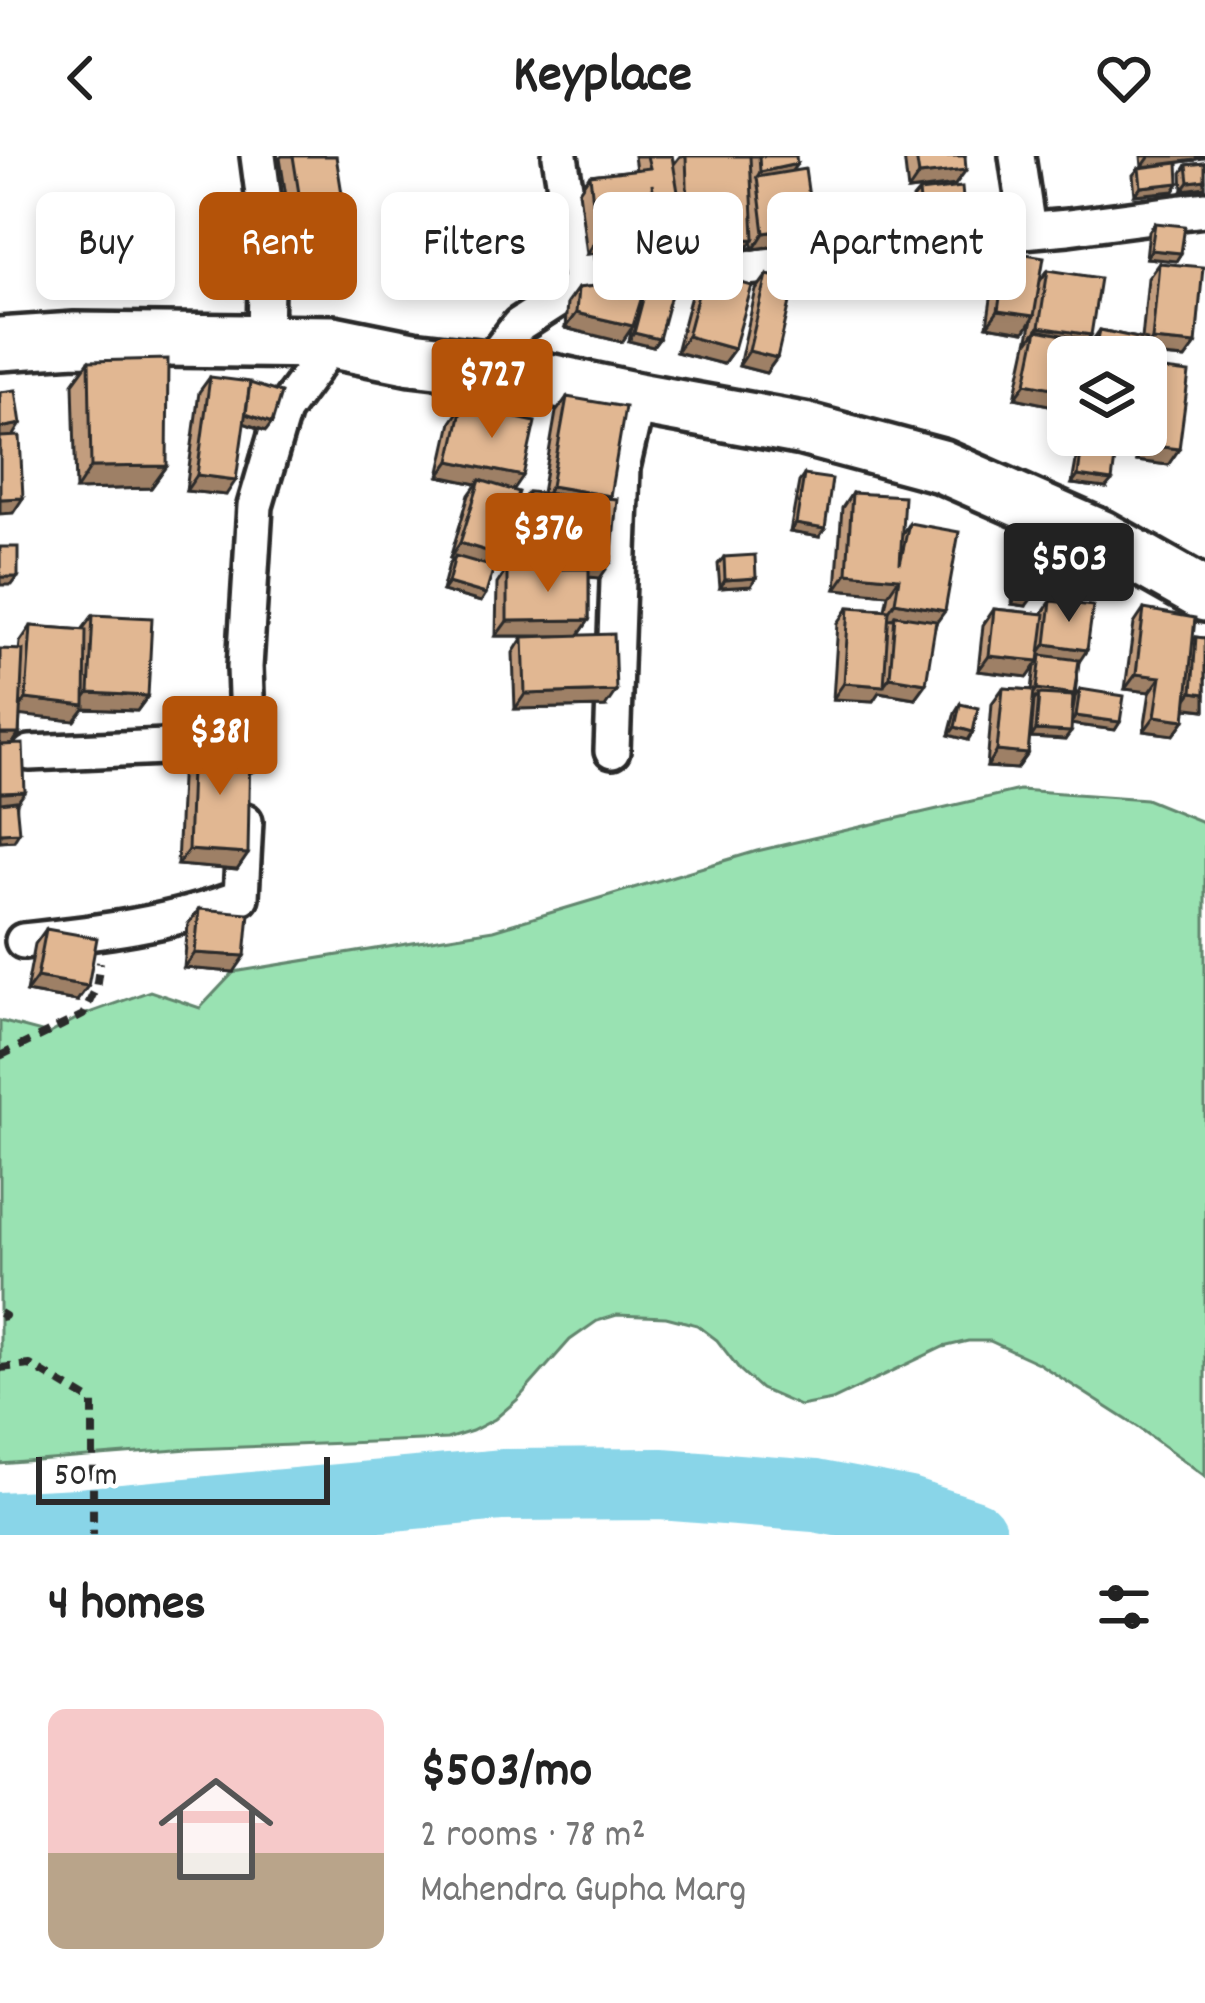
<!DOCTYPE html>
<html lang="en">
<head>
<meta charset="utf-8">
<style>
  body { margin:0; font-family:Dekko,sans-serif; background:#f6f6f6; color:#222; height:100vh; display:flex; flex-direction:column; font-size:45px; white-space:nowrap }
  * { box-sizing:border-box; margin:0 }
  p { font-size:39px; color:#767676 }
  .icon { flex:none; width:66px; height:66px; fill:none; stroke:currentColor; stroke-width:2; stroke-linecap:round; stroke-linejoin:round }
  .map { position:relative; height:1379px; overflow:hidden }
  .sheet { display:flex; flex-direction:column; background:#fff; flex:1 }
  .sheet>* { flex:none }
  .guide { position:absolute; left:36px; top:36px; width:1134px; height:108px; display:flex; gap:24px }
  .controls { position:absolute; left:1047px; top:180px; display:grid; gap:24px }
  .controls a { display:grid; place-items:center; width:120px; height:120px; border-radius:18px; background:#fff; box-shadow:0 6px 18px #0003; font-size:60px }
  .scale { position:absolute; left:36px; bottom:30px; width:294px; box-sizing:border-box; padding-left:12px; border:6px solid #2b2b2b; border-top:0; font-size:33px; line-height:42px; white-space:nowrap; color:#2b2b2b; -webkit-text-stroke:9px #fff; paint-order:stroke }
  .price { position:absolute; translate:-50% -102px; padding:0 27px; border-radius:12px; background:#b45309; color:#fff; font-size:39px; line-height:78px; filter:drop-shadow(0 3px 6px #0008) }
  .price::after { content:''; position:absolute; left:50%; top:72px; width:36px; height:27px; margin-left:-18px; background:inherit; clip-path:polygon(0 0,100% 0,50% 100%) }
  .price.active { background:#222; color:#fff }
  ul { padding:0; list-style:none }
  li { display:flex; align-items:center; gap:36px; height:300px; padding:0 48px }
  li span { display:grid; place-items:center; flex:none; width:336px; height:240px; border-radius:18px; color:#555 }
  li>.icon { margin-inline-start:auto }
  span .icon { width:144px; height:144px; fill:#fffc; stroke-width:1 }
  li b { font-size:51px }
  h2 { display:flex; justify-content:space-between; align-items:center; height:144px; padding:0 48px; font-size:51px }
  .tag { padding:0 42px; border-radius:18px; background:#fff; box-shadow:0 6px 18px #0003; font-size:42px; line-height:108px }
  .tag.active { background:#b45309; color:#fff }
  header { display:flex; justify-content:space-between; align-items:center; height:156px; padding:0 48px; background:#fff; font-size:54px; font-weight:800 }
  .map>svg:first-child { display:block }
  .green { fill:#99e2b2; stroke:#62866e; stroke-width:3 }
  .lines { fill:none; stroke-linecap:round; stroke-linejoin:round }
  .river { stroke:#89d5e8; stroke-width:72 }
  .street-casing { stroke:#2b2b2b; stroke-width:42 }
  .primary-casing { stroke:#2b2b2b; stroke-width:60 }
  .path { stroke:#2b2b2b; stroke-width:8; stroke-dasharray:12 9; stroke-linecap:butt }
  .street { stroke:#fff; stroke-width:33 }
  .primary { stroke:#fff; stroke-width:51 }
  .wall { fill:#c29d7e; stroke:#2b2b2b; stroke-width:3 }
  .shaded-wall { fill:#9e8066; stroke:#2b2b2b; stroke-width:3 }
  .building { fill:#e1b792; stroke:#2b2b2b; stroke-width:3 }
</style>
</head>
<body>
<header><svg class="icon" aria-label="back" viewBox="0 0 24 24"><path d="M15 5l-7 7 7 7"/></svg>Keyplace<svg class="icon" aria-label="heart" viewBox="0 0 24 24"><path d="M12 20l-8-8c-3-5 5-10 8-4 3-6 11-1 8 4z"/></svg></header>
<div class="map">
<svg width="1205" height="1379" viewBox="0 0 1205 1379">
  <rect width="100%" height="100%" fill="#fff"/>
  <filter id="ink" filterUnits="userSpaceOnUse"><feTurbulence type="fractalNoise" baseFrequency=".00833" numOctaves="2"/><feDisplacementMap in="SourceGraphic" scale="24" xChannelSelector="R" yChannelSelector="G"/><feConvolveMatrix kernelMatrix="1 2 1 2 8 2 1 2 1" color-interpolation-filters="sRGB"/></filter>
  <g filter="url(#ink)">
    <polygon class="green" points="1019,634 1146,643 1205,667 1205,1320 1138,1271 1038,1207 990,1185 968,1185 943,1191 832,1244 800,1250 761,1233 740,1214 717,1184 697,1169 666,1161 617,1159 597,1165 570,1184 517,1244 495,1263 472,1275 447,1283 189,1293 0,1308 0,865 49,878 83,859 150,835 200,852 234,816 493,774 757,695"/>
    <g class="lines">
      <polyline class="river" points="0,1372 78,1368 502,1329 661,1328 815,1340 905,1357 971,1379"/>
      <g class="street-casing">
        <g id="street">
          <polyline points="258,0 267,68 265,185"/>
          <polyline points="560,0 581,129"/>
          <polyline points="1017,0 1028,74"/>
          <polyline points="487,211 519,169 581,129 775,109 921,84 1068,71 1205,53"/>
          <polyline points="612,595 622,312 638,243"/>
          <polyline points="30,597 210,589 248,597 245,511 255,350 283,255 333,186"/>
          <path d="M23,785C96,777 172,768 241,741L245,665"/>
        </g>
      </g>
      <g class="primary-casing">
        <polyline id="primary" points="0,188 75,183 333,186 412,202 487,211 638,243 803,273 941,310 1100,380 1205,439"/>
      </g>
      <g class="path">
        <polyline points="0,900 83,859 96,832 100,806"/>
        <polyline points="0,1157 5,1160 0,1161"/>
        <polyline points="0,1212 30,1209 93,1246 93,1379"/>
      </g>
      <use href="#street" class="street"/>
      <use href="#primary" class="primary"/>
    </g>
    <g class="wall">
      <polygon points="282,0 336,0 332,59 290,66 280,2"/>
      <polygon points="634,0 672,0 674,8 680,0 796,0 791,16 802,86 754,93 752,85 743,98 679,101 678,81 674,87 650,91 649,86 645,91 587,98 579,35 590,19 636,14"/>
      <polygon points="904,0 965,0 955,29 908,35"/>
      <polygon points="1141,0 1205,0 1205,2 1197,3 1197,1 1195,4 1142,11"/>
      <polygon points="1205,7 1205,31 1183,34 1182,17 1187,9"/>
      <polygon points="1139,12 1179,27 1174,35 1135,39 1133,19"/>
      <polygon points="919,36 958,61 915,65 913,43"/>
      <polygon points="464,45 519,128 460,134 453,60"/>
      <polygon points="62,56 116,127 63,137 52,71"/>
      <polygon points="1155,67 1181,97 1176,105 1146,102 1149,75"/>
      <polygon points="1007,95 1040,125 1048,114 1091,179 1088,184 1092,185 1100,174 1142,183 1148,122 1159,107 1196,188 1185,203 1144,200 1068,201 1068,253 1015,242 1032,164 1024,176 987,170 996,110"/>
      <polygon points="704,116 734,193 723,208 676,196 693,132"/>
      <polygon points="767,119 777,202 766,217 739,210 756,134"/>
      <polygon points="647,124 659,183 653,191 629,185 632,171 622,186 565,172 567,147 578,132"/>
      <polygon points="89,205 167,310 151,332 76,334 73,227"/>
      <polygon points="1156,213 1179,293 1168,309 1136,305 1139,279 1146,279 1146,228"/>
      <polygon points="210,221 266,275 244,267 226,339 186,335 199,236"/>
      <polygon points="567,241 610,340 608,343 600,422 589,421 589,464 578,480 496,480 497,428 507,413 511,413 517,351 528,336 542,337 556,256"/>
      <polygon points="462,250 513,334 481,446 442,435 449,408 453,403 450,402 469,339 477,328 439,320 451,266"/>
      <polygon points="1081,297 1106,332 1072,328 1076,305"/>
      <polygon points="804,319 819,381 790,376 799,326"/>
      <polygon points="852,337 902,378 909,367 936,468 915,542 879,536 873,545 833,543 838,467 849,451 885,453 888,438 836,433 842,352"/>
      <polygon points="1043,393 1051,424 1034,418 1026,450 1012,448 1015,411 1021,404 1035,406"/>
      <polygon points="724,401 751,430 720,432 718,408"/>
      <polygon points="1051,445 1079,506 1072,561 1075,541 1080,533 1120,566 1115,574 1071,568 1065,584 1031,582 1034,545 1037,541 1033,541 1028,598 1017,613 987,611 992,547 1003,532 1032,534 1035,510 1028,521 978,515 983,469 994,453 1042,458"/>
      <polygon points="1144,453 1193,485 1196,481 1205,482 1205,554 1186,552 1185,564 1174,579 1144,575 1150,536 1125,533 1134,468"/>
      <polygon points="93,459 148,540 137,555 84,553 75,565 20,559 19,578 12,589 17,648 14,684 0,685 20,486 31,470 82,474"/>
      <polygon points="523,481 605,551 515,553 513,497"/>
      <polygon points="960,548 968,584 949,579 955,556"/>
      <polygon points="192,587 248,698 237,714 177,709 182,602"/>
      <polygon points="199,753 234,816 184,812 188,768"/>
      <polygon points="46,773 77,845 26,836 35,788"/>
    </g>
    <g class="shaded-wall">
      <polygon points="1150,0 1198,0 1195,4 1142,11"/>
      <polygon points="797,8 786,23 757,21 760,16"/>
      <polygon points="966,14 955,29 908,35 919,19"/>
      <polygon points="1205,24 1205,31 1183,34 1189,26"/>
      <polygon points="1179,27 1174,35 1135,39 1141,31"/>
      <polygon points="343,44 332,59 290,66 301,50"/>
      <polygon points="964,53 958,61 915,65 921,57"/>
      <polygon points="813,70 802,86 754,93 764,77"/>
      <polygon points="684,72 674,87 650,91 660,76"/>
      <polygon points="656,76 645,91 587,98 597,83"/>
      <polygon points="754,83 743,98 679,101 689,86"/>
      <polygon points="1151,94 1181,97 1176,105 1146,102"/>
      <polygon points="126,112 116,127 63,137 74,121"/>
      <polygon points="530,112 519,128 460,134 471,118"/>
      <polygon points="998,155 1034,160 1024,176 987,170"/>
      <polygon points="576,157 633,170 622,186 565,172"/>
      <polygon points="1039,171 1091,179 1080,194 1037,174 1028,186"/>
      <polygon points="634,177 659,183 653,191 629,185"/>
      <polygon points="687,180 734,193 723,208 676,196"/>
      <polygon points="1152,184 1196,188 1185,203 1141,199"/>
      <polygon points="749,195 777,202 766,217 739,210"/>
      <polygon points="1026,227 1068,235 1068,253 1015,242"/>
      <polygon points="243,257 272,267 266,275 238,265"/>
      <polygon points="21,268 11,284 0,285 0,272"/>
      <polygon points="1070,279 1125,279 1117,292 1069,281"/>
      <polygon points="1146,289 1179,293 1168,309 1136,305"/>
      <polygon points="450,305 523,320 512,336 480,324 477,328 439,320"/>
      <polygon points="167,310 151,332 76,334 91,311"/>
      <polygon points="197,319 236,324 226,339 186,335"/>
      <polygon points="1078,320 1112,325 1106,332 1072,328"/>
      <polygon points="551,330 610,340 599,355 541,345"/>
      <polygon points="23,342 13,357 0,358 0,343"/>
      <polygon points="796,368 825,373 819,381 790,376"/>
      <polygon points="460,387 500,399 489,414 450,402"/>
      <polygon points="522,398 611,406 600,422 511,414"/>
      <polygon points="1037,408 1057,417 1051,424 1031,416"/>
      <polygon points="847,417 899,422 888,438 836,433"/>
      <polygon points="0,421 18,421 12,429 0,429"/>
      <polygon points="756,422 751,430 720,432 725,424"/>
      <polygon points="448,427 486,438 481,446 442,435"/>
      <polygon points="1017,440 1032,442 1026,450 1012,448"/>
      <polygon points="895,446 945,455 934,470 895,459 892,463 884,462"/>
      <polygon points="589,464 578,480 496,480 507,465"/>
      <polygon points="1046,488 1087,494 1077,509 1041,499 1038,504 1035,503"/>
      <polygon points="989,500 1039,505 1028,521 978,515"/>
      <polygon points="1136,518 1161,521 1150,536 1125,533"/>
      <polygon points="890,521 926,527 915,542 879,536 873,545 833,543 844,527 883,530"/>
      <polygon points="1037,533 1074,538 1068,546 1039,538 1037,541 1031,541"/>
      <polygon points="616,535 605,551 515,553 525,538"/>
      <polygon points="1192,536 1205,538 1205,554 1181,551"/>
      <polygon points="89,537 148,540 137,555 84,553 75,565 15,559 26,543 80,549"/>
      <polygon points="1076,560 1120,566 1115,574 1070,568"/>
      <polygon points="1155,560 1185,564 1174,579 1144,575"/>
      <polygon points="955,571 973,576 968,584 949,579"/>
      <polygon points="1036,574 1071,576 1065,584 1031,582"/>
      <polygon points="0,578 19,578 8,594 0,593"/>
      <polygon points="997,595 1028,598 1017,613 987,611"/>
      <polygon points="25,636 14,651 0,652 0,637"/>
      <polygon points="19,676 14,684 0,685 0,677"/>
      <polygon points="188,694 248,698 237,714 177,709"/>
      <polygon points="195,797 245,800 234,816 184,812"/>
      <polygon points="37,821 88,830 77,845 26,836"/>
    </g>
    <g class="building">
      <polygon points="293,0 336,0 343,44 301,50"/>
      <polygon points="647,0 672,0 684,72 660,76 652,28 656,76 597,83 590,19 650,12"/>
      <polygon points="686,0 750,0 754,83 689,86"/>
      <polygon points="759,0 796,0 797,8 760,16"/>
      <polygon points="916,0 965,0 966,14 919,19"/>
      <polygon points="1178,7 1179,27 1141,31 1139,12"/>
      <polygon points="1205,7 1205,24 1189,26 1187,9"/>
      <polygon points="805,13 813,70 764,77 757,21"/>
      <polygon points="962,31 964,53 921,57 919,36"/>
      <polygon points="523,39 530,112 471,118 464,45"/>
      <polygon points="115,46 126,112 74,121 62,56"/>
      <polygon points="1155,67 1185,70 1181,97 1151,94"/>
      <polygon points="1007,95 1044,101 1034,160 998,155"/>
      <polygon points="1159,107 1203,111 1196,188 1152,184"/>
      <polygon points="1048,114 1100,122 1091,179 1039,171"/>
      <polygon points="704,116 752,130 734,193 687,180"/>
      <polygon points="767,119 795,125 777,202 749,195"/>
      <polygon points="647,124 633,170 576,157 578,132"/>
      <polygon points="648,124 673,131 659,183 634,177"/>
      <polygon points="1037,174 1092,185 1089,201 1068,201 1068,235 1026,227"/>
      <polygon points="1100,174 1147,184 1144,201 1094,201"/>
      <polygon points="168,203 167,310 91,311 89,205"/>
      <polygon points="1156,213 1189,217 1179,293 1146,289"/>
      <polygon points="210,221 250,226 236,324 197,319"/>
      <polygon points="250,227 281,237 272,267 246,258"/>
      <polygon points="16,234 21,268 0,272 0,236"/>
      <polygon points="567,241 625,251 610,340 551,330"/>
      <polygon points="462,250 535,266 523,320 450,305"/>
      <polygon points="20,280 23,342 0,343 0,281"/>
      <polygon points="1081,297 1115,302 1112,325 1078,320"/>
      <polygon points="804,319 832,323 825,373 796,368"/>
      <polygon points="480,324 519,336 500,399 460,387"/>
      <polygon points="528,336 617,343 611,406 522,398"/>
      <polygon points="852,337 904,340 900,408 909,367 959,376 945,455 895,446 899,422 847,417"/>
      <rect x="0" y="391" width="18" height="30"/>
      <polygon points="1043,393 1063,401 1057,417 1037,408"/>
      <polygon points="755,399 756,422 725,424 724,401"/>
      <polygon points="455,400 494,411 486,438 448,427"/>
      <polygon points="1021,404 1036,405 1032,442 1017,440"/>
      <polygon points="507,413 589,413 589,464 507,465"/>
      <polygon points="1051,445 1093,450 1087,494 1046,488"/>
      <polygon points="849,451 889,454 884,530 844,527"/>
      <polygon points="994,453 1045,458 1039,505 989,500"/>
      <polygon points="1144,453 1195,462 1185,564 1155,560 1161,521 1136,518"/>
      <polygon points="93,459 152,462 148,540 89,537"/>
      <polygon points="895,459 936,465 926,527 890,521"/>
      <polygon points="31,470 86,474 85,550 26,543"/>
      <polygon points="614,478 616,535 525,538 523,481"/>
      <polygon points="1196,481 1205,482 1205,538 1192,536"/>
      <polygon points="0,493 23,494 19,578 0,578"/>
      <polygon points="1041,499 1079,504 1074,538 1037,533"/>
      <polygon points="1003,532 1034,534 1028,598 997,595"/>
      <polygon points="1080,533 1124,540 1120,566 1076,560"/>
      <polygon points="1039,538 1073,540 1071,576 1036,574"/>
      <polygon points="960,548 978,552 973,576 955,571"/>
      <polygon points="192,587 250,589 248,698 188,694"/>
      <polygon points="23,588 25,636 0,637 0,589"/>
      <polygon points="16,645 19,676 0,677 0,647"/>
      <polygon points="199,753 249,757 245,800 195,797"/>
      <polygon points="46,773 97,782 88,830 37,821"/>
    </g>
  </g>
</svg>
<div class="controls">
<a><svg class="icon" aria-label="layers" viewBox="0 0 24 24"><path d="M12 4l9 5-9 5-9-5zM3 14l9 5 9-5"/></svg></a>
</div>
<div class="scale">50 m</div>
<b class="price" style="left:492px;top:285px">$727</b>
<b class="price" style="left:548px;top:439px">$376</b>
<b class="price active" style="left:1069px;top:469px">$503</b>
<b class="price" style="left:220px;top:642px">$381</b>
<div class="guide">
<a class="tag">Buy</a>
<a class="tag active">Rent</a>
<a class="tag">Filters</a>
<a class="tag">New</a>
<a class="tag">Apartment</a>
</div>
</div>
<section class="sheet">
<h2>4 homes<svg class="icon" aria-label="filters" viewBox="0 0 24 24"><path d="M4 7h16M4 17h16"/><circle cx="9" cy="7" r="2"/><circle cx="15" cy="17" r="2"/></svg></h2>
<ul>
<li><span style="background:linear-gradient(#f6c9c9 60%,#b9a48a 0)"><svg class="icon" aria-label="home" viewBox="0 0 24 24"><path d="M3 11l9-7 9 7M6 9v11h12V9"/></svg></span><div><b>$503/mo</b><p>2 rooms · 78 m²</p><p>Mahendra Gupha Marg</p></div></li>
</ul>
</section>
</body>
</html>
